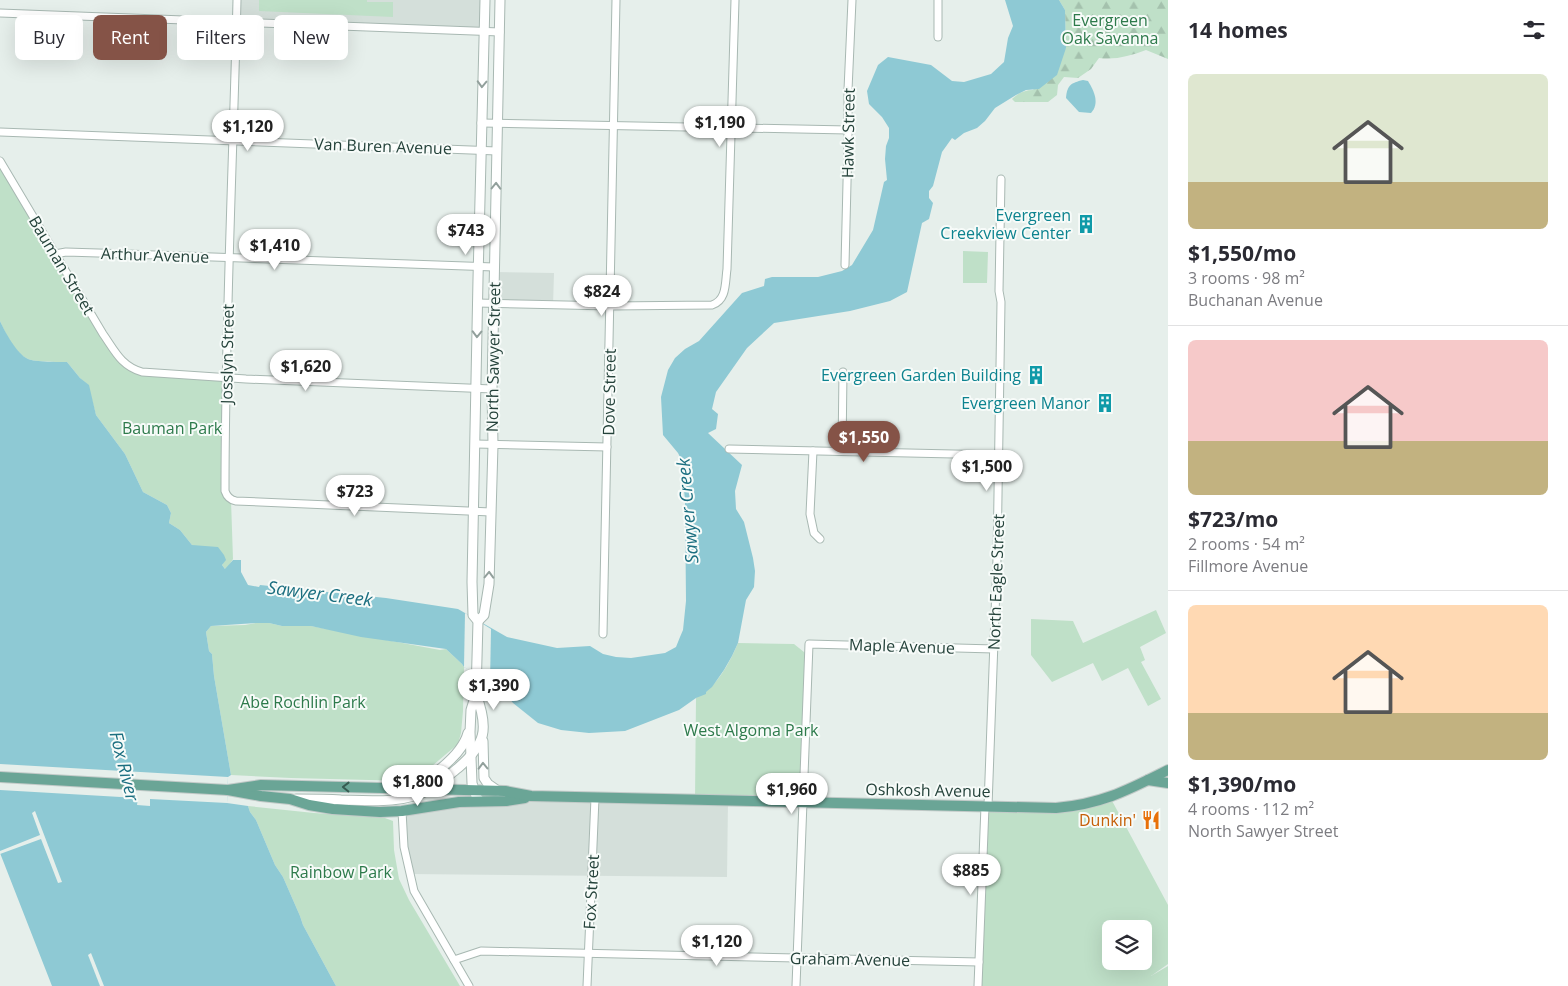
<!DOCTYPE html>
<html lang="en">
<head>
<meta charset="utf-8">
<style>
  body { margin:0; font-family:"Open Sans",sans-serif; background:#f7f7f7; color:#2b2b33; height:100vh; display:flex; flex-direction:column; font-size:19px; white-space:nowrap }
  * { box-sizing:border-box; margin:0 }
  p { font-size:16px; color:#7c7c81 }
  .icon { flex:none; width:28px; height:28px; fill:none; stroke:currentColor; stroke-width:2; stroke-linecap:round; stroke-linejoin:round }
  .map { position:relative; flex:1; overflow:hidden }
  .drawer { display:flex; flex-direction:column; background:#fff; width:400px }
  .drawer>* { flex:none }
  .guide { position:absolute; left:15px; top:15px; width:475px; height:45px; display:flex; gap:10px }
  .fabs { position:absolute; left:1102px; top:920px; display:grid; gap:10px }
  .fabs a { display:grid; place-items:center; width:50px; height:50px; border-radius:8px; background:#fff; box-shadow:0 5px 20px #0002; font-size:25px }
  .price { position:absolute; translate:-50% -42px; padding:0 11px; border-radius:18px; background:#fff; color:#222; font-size:16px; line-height:32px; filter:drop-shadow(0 1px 2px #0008) }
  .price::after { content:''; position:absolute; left:50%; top:30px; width:15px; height:11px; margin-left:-8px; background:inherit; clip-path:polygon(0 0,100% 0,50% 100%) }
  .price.selected { background:#855347; color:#fff }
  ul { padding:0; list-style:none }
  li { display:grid; align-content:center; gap:10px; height:265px; padding:0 20px }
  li+li { border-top:1px solid #e1e1e2 }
  li span { display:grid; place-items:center; height:155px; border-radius:8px; color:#555 }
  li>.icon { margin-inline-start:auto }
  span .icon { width:90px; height:90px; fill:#fffc; stroke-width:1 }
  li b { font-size:21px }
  h2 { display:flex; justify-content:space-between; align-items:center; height:60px; padding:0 20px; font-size:21px }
  .chip { padding:0 18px; border-radius:8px; background:#fff; box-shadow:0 5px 20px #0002; font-size:18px; line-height:45px }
  .chip.selected { background:#855347; color:#fff }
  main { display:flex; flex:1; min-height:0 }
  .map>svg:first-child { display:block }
  .built { fill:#d4dfda }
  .green { fill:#bfe0c8; fill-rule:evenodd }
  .forest { fill:url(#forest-firs) }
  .water { fill:#8ec9d4 }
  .pier { fill:#e6efeb }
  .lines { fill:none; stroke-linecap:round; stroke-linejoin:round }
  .minor-casing { stroke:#a8b8b2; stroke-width:9 }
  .tertiary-casing { stroke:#a8b8b2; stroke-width:11 }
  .primary-casing { stroke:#c2cac8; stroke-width:12 }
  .minor { stroke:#fff; stroke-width:7 }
  .tertiary { stroke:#fff; stroke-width:9 }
  .primary { stroke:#6aa596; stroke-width:10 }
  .oneway { stroke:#92a09c }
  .oneway2 { stroke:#365b51 }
  .labels { text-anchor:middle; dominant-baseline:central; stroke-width:4; stroke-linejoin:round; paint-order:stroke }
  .park-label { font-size:16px; fill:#2d7a4b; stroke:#f7fbf9 }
  .street-label { font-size:16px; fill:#24423a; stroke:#f7fbf9 }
  .culture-label { font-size:16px; fill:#0d838f; stroke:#f7fbf9; text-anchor:end }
  .food-label { font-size:16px; fill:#c56008; stroke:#f7fbf9; text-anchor:end }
  .water-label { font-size:18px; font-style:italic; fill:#1c6f80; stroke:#f7fbf9 }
</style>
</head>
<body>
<main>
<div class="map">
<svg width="1168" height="986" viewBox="0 0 1168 986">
  <defs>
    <pattern id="forest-firs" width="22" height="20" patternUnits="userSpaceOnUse" patternTransform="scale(1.25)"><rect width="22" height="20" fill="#bfe0c8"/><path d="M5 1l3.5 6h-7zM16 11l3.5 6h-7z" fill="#a4c1ad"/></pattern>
  </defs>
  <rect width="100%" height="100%" fill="#e6efeb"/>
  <g class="built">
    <polygon points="237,0 485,0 484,32 236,23"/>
    <polygon points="494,272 554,273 553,305 493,304"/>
    <polygon points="531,796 728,801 727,877 409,874 402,811"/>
  </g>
  <g class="green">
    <polygon points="259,0 367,0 367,2 393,2 393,17 259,11"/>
    <path d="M0,161L103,334L133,369L227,377L225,491L231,500L233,559L226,570L222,565L225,560L192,545L180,530L169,523L171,513L167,505L143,492L125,454L96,415L88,385L80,378L67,362C59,362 35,362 28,359C15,353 5,333 0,321Z"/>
    <polygon points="963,251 988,252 987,283 963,283"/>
    <polygon points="1156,610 1166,633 1140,647 1145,660 1141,662 1161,699 1148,706 1128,668 1102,681 1093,663 1052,682 1031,655 1031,619 1073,621 1083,643"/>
    <polygon points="256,623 269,623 282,626 311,626 440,650 446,649 462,664 464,667 463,711 461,733 458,744 419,777 408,781 291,778 231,775 214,676 212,654 209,651 206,632 211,626 245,625"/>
    <path d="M738,643L794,644L809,656L803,802L695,800L696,698C717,687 729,664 738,643Z"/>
    <path d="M1110,797L1168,905V964L1151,976L1168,966V986H978L985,806L1056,808ZM1111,929H1144V961H1111Z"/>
    <polygon points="248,806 314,813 385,818 393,821 394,850 399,879 409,900 460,986 336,986 303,925 300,916 283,877 275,865 256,820 250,812"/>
  </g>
  <path class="forest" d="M1059,0H1168V59L1146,50C1130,56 1116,60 1099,58L1091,69L1078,78L1064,77L1058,85L1057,95L1048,102H1015L1012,99C1018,93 1025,90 1033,90L1066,48L1065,10Z"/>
  <g class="water">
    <path d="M1005,0H1059L1065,10L1066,48L1057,75L1039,89L1026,90L1016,95L995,108L985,121L977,128L964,133L955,140L952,138L942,152L933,186L929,191V198L933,203L929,219L922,223L907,292L890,301L850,311L774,323L747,348L716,392L712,409L718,414L716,429L708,433L742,465L735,491L736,509L744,522L753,558L755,571L754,587L746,600L738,643L732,656L724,670L712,687L706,692V694L696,698L679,710L625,731L589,733L561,730L538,723L513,703L498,684L464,667L462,664L446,649L361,637L311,626H282L269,623H256L211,626L206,632L209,651L212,654L214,676L231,775L228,777L227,803L248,806L250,812L256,820L275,865L283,877L300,916L303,925L336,986H52L0,853V321C5,332 17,354 28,359C35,362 59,362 67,362L80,378L89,385L96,415L125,454L143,492L167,505L171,513L169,523L180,530L192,545L218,547L224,555L226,560L222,565L225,569L233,560H241V572L248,585L259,587L260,585L386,598L458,609L507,637L557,648L590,646L603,654L616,657L631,658L665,653L676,647L680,637L683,630L686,601L685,500L681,459L678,453L663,435L661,397L668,370L675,358L685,349L699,341L742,293L764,286L765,279L772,277H818L842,271L852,265L873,230L884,182L887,180L885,159L886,146L889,138V128L882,117L869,104L867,91L878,65L888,57L931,65L952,81L964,82L991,74L1004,62L1008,38L1013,26Z"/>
    <path d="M1083,80L1088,81C1094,91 1100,103 1091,113L1079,112L1066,98C1067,85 1071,83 1083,80Z"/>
  </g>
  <g class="pier">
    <polygon points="465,613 491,629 490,683 464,667"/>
    <polygon points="0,764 228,777 227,803 150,799 150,806 137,805 138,798 0,790"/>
    <polygon points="35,811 62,882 58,883 41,839 0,854 0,851 40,835 32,813"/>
    <polygon points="91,953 104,986 100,986 88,955"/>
  </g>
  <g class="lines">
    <g class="minor-casing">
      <g id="minor">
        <path d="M237,0C233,164 225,327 225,491C227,497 230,500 236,501L491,512"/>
        <polyline points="0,13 500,32"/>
        <polyline points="938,37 938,0"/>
        <polyline points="481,123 848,130"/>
        <polyline points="0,132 497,151"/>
        <path d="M0,161L103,334C115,351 121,366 142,372L246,379L492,389"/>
        <polyline points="55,254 66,252 98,253 494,267"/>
        <polyline points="845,265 848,142 848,90 852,0"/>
        <path d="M477,303L611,306L712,305C727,300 725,283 727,269L735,0"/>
        <polyline points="475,444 607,447"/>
        <polyline points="729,449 999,455"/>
        <polyline points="813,451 810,514 814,533 820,539"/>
        <polyline points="842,451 843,372"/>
        <polyline points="603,634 616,0"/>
        <polyline points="988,806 997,559 1001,302 999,291 1001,179"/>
        <polyline points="402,811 404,847 414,891 469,986"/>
        <polyline points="454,960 481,951 979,962"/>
        <polyline points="587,986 595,798"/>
        <polyline points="796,986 809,644 994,649"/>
        <polyline points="978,986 985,806"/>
      </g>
    </g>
    <g class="tertiary-casing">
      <g id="tertiary">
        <polyline points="478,621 484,615 489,584 493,445 492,389 500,0"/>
        <polyline points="483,741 484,778 488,784 498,791"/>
        <path d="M411,789C431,777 462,756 468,733"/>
        <path d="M296,799C311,799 326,799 341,800C372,801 403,804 431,789C441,783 449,775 458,768C486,744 489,729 476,694"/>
        <polyline points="480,801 476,796 472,783 470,732 471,710 476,694 478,621 473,615 472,582 478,279 485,0"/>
      </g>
    </g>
    <g class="primary-casing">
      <g id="primary">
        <polyline points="0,777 228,790 261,796 290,799 309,805 333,809 380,812 402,811 459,802 506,801 525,798"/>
        <polyline points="1148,780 1168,783"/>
        <path d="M228,790L261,785L505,791L531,796L1056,808C1102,804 1128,790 1168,770"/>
      </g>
    </g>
    <use href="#minor" class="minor"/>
    <use href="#tertiary" class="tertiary"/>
    <use href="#primary" class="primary"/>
  </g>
  <defs><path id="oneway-chevron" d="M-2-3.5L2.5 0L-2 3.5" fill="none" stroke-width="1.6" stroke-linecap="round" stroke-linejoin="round" transform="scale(1.25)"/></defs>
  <g class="oneway">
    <use href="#oneway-chevron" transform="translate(482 84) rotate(92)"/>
    <use href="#oneway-chevron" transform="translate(496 186) rotate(-89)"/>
    <use href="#oneway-chevron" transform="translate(477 334) rotate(91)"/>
    <use href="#oneway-chevron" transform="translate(489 575) rotate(-88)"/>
    <use href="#oneway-chevron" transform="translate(483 766) rotate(-91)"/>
  </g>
  <use class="oneway2" href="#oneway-chevron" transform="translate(346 787) rotate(-179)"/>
  <defs>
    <g id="building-bare" transform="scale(1.5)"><path d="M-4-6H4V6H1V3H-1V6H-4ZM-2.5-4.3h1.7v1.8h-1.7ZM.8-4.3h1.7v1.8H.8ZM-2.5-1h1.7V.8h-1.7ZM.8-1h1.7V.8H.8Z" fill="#0f9aa8" stroke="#f7fbf9" stroke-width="2.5" paint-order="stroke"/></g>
    <g id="restaurant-bare" transform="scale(1.5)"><path d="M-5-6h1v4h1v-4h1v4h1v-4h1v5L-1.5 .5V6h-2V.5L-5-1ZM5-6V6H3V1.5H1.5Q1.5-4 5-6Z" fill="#e8710a" stroke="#f7fbf9" stroke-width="2.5" paint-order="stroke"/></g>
  </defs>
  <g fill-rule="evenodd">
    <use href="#building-bare" x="1086" y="224"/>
    <use href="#building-bare" x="1036" y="375"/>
    <use href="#building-bare" x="1105" y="403"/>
    <use href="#restaurant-bare" x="1151" y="820"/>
  </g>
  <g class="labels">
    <g class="park-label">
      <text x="1110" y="20">Evergreen<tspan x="1110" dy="18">Oak Savanna</tspan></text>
      <text x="172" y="428">Bauman Park</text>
      <text x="303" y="702">Abe Rochlin Park</text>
      <text x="751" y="730">West Algoma Park</text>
      <text x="341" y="872">Rainbow Park</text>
    </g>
    <g class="street-label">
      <text transform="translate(848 133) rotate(-89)">Hawk Street</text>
      <text transform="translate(383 146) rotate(2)">Van Buren Avenue</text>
      <text transform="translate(155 255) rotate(2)">Arthur Avenue</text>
      <text transform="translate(62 265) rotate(59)">Bauman Street</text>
      <text transform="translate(227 354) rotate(-89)">Josslyn Street</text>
      <text transform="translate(493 357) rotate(-89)">North Sawyer Street</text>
      <text transform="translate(609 392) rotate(-89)">Dove Street</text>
      <text transform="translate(996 582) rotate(-88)">North Eagle Street</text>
      <text transform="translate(902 646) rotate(2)">Maple Avenue</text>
      <text transform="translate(928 790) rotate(1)">Oshkosh Avenue</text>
      <text transform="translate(591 892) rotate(-87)">Fox Street</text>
      <text transform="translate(850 959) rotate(1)">Graham Avenue</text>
    </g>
    <g class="culture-label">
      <text x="1071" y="215">Evergreen<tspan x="1071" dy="18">Creekview Center</tspan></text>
      <text x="1021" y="375">Evergreen Garden Building</text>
      <text x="1090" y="403">Evergreen Manor</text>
    </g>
    <g class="food-label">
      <text x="1136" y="820">Dunkin'</text>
    </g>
    <g class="water-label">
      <text transform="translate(687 511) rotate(-95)">Sawyer Creek</text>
      <text transform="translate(320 593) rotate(7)">Sawyer Creek</text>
      <text transform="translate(125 766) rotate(76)">Fox River</text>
    </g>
  </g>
</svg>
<div class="fabs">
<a><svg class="icon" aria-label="layers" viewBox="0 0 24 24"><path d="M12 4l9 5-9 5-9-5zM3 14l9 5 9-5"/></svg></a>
</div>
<b class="price" style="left:720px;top:148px">$1,190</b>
<b class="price" style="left:248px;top:152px">$1,120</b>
<b class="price" style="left:466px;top:256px">$743</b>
<b class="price" style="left:275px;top:271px">$1,410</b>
<b class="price" style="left:602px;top:317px">$824</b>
<b class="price" style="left:306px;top:392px">$1,620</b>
<b class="price selected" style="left:864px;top:463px">$1,550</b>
<b class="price" style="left:987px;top:492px">$1,500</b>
<b class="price" style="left:355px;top:517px">$723</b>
<b class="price" style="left:494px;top:711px">$1,390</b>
<b class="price" style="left:418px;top:807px">$1,800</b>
<b class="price" style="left:792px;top:815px">$1,960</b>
<b class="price" style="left:971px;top:896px">$885</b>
<b class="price" style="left:717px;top:967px">$1,120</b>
<div class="guide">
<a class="chip">Buy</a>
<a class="chip selected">Rent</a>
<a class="chip">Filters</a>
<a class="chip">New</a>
</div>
</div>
<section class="drawer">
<h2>14 homes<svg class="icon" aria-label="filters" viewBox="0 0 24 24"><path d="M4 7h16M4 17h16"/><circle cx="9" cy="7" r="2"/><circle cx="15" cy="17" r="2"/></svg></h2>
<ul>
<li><span style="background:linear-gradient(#dfe7d0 70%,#c2b280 0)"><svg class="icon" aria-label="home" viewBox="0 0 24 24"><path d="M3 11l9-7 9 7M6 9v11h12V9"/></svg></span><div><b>$1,550/mo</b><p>3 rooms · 98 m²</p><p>Buchanan Avenue</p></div></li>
<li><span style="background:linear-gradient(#f6c9c9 65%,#c2b280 0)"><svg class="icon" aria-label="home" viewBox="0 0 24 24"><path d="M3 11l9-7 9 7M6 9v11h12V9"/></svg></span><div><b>$723/mo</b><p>2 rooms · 54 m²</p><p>Fillmore Avenue</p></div></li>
<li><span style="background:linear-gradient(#ffd9b3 70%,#c2b280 0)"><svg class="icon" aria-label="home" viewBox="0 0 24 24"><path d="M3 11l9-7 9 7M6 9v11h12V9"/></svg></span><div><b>$1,390/mo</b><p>4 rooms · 112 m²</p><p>North Sawyer Street</p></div></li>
</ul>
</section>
</main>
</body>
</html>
